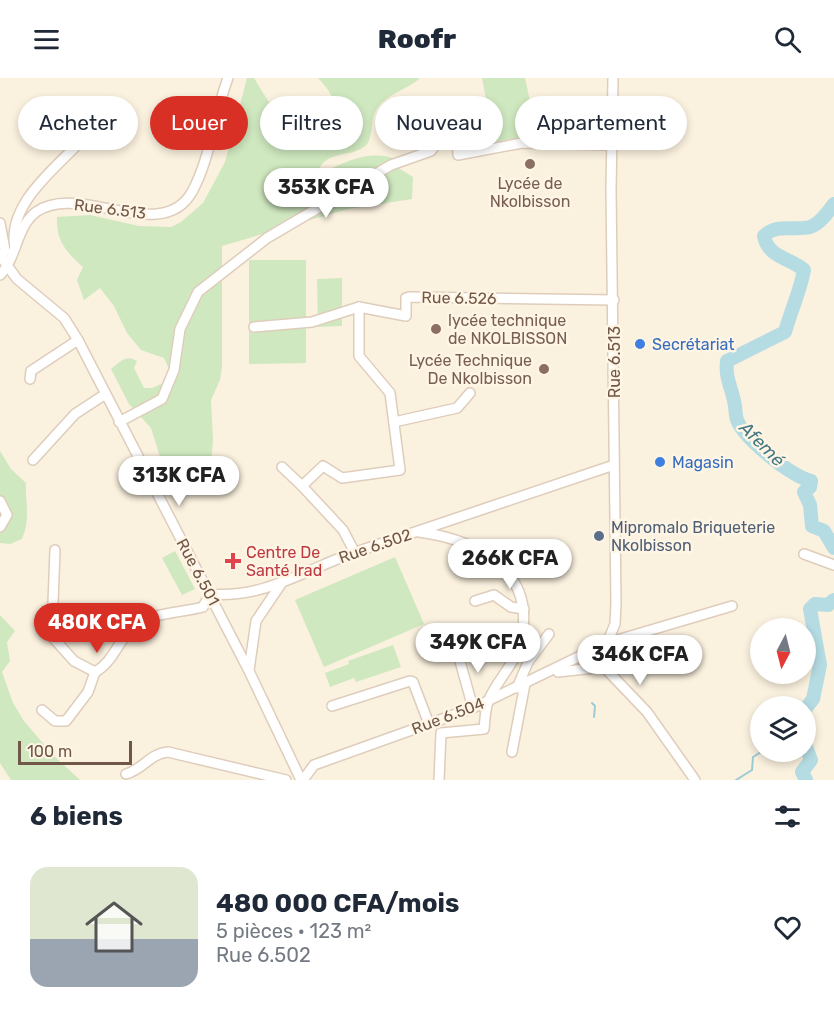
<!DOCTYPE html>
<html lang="fr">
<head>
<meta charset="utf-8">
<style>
  body { margin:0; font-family:Rubik,sans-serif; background:#f6f6f7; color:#1f2937; height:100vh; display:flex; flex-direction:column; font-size:22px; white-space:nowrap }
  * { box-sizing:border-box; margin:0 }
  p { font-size:20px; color:#747a83 }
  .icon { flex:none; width:33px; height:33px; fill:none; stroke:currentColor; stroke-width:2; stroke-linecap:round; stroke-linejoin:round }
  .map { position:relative; height:702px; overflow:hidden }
  .panel { display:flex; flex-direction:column; background:#fff; flex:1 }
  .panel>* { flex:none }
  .top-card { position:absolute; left:18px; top:18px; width:798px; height:54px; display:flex; gap:12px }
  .needle { width:39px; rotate:187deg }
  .fabs { position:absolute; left:750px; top:540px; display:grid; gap:12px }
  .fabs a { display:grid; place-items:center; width:66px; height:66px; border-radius:50%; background:#fff; box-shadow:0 3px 9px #0003; font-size:30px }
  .scale { position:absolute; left:18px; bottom:15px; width:114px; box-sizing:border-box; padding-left:6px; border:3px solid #705748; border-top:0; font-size:16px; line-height:21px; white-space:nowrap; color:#705748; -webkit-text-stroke:4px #fff5e5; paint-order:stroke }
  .price { position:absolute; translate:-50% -51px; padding:0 14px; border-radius:21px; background:#fff; color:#222; font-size:20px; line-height:39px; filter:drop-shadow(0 2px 3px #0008) }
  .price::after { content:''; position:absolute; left:50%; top:36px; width:18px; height:14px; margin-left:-9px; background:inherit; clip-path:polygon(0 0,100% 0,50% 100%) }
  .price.active { background:#d93025; color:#fff }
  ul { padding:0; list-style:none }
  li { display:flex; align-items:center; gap:18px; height:150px; padding:0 30px }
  li span { display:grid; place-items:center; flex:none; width:168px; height:120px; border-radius:18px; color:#555 }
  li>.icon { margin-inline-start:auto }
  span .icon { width:72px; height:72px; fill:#fffc; stroke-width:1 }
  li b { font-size:26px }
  h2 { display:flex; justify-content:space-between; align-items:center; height:72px; padding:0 30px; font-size:26px }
  .pill { padding:0 21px; border-radius:27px; background:#fff; box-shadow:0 3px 9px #0003; font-size:21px; line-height:54px }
  .pill.active { background:#d93025; color:#fff }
  header { display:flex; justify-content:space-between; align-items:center; height:78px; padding:0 30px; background:#fff; font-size:27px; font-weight:800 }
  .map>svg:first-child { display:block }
  .green { fill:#cfe8bf }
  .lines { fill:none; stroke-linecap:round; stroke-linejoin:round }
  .stream { stroke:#9ccbd5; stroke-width:2 }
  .river { stroke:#b5dce3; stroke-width:14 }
  .minor-casing { stroke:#dfcdbc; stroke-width:12 }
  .minor { stroke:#fff; stroke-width:9 }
  .education-dot { fill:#8d6e63; stroke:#fff5e5; stroke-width:2 }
  .shop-dot { fill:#3f7fe0; stroke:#fff5e5; stroke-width:2 }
  .service-dot { fill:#5c6f8a; stroke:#fff5e5; stroke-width:2 }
  .health-dot { fill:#e0444e; stroke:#fff5e5; stroke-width:2 }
  .labels { text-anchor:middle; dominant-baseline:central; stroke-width:5; stroke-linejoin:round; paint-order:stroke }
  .education-label { font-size:16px; fill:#785e54; stroke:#fff5e5 }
  .street-label { font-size:16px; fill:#705748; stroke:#fff5e5 }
  .shop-label { font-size:16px; fill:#366cbe; stroke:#fff5e5; text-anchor:start }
  .service-label { font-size:16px; fill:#4e5e75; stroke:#fff5e5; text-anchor:start }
  .health-label { font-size:16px; fill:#be3a42; stroke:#fff5e5; text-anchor:start }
  .water-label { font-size:18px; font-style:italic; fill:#437884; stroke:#fff5e5 }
</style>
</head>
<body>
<header><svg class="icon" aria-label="menu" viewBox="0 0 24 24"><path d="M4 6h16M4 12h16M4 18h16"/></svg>Roofr<svg class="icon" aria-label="search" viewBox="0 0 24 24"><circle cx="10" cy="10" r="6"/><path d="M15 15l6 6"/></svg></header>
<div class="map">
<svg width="834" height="702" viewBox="0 0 834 702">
  <rect width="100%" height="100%" fill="#fbf1df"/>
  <g class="green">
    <path d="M247,0H254C267,21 296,74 325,58C344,38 335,17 318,0H420C406,13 384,16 375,34C370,43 374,63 364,69C350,79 327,73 319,91L325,94C347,82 372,72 396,81L400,91L413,99L412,121L348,131L222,168V289L220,302L211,322L213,362L211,385L185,393L178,391L160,379L151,350L129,326L111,291C120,284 126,276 137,283L134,290L144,310H152L168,303L171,295L164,280L141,272L127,255L114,228L100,210L84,222L77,202L83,189C66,174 56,163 57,139L90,137L139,148L171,149L181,144L203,125L225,84Z"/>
    <polygon points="482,0 525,0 537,56 494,64"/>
    <polygon points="249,182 306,182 306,285 249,286"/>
    <polygon points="342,200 342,248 318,249 317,201"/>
    <path d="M0,373L11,391L26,405C25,426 31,440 22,461L10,466L0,465Z"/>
    <polygon points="175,473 195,511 182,517 162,480"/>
    <polygon points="395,479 424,546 324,589 295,522"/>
    <polygon points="0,537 15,553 7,564 10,583 2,594 13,625 24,643 52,676 80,702 11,702 0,685"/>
    <polygon points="393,567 401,589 356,604 354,600 330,609 325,595 349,586 348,583"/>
  </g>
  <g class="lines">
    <g class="stream">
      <polyline points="592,625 595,628 594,639"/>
      <polyline points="736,702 752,692 753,679 761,674"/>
    </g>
    <g class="river">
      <path d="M834,126C828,134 820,146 810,149C794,153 777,145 764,158C768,180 791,180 804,192C800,214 791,232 785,254L727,283C725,299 731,308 734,323C736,329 735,336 737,342C745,362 790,397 811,403L810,409L804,414L810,427L812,448L824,453L834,470"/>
      <polyline points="806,630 813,621 820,587 810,531 815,526 828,527 834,522"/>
      <polyline points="806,669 811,682 802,694 806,702"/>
    </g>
    <g class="minor-casing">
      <g id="minor">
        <polyline points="0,145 5,172 1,179"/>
        <path d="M15,170C6,126 58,88 85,59"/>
        <polyline points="1,179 17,201 64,240 78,262 249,593 301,702"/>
        <path d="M0,197C17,180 16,149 36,134C79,103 161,168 192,114C211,79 214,37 228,0"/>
        <polyline points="254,249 312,244 359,229 406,238 406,220 409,219 614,222"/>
        <polyline points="30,301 31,293 78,262"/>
        <polyline points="119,344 162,321 174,292 180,251 198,214 267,160 391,87 431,73 457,36 458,77 522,65 611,67"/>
        <polyline points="394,344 457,330 470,315"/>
        <polyline points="33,382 75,336 104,317"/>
        <polyline points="282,389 302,408"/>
        <polyline points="0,423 7,437 0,449"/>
        <path d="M419,454C480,462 541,496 519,569C513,589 495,604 488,624C485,632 485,643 484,651L441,655L439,702"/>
        <path d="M55,472L53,525L48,554L74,583L95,594C114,584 118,561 135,548C153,534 181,535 203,529L210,516C263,521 305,492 353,475C440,445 527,417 614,387"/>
        <polyline points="355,475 343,452 302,408 323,388 342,400 400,392 390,315 359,278 359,229"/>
        <polyline points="804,476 834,487"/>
        <polyline points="475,523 494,517 511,529 524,531"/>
        <polyline points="607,565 615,546 616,526 611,111 613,0"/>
        <polyline points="456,569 473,630"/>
        <polyline points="249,592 256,543 281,506"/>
        <polyline points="558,594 604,589 647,634 695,702"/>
        <polyline points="517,610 528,584 549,556"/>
        <polyline points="332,628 410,603 413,604 429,646"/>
        <polyline points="42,632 55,643 66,643 88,614 95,594"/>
        <polyline points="512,674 525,606"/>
        <path d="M126,696C142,692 151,675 168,674L286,702"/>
        <polyline points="303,702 314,687 473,630 607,565 732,528"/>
      </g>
    </g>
    <use href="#minor" class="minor"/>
  </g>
  <g class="education-dot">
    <circle cx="530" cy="86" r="6"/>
    <circle cx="436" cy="251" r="6"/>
    <circle cx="544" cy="291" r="6"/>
  </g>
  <g class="shop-dot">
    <circle cx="640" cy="266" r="6"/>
    <circle cx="660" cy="384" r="6"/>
  </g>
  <circle class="service-dot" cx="599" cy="458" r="6"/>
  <path class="health-dot" d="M230 474h6v6h6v6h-6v6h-6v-6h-6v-6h6z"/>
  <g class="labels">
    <g class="education-label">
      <text x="530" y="105">Lycée de<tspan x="530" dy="18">Nkolbisson</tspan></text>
      <text x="448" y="242" text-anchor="start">lycée technique<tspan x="448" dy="18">de NKOLBISSON</tspan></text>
      <text x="532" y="282" text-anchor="end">Lycée Technique<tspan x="532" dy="18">De Nkolbisson</tspan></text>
    </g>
    <g class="street-label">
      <text transform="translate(110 131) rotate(7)">Rue 6.513</text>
      <text transform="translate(459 220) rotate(1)">Rue 6.526</text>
      <text transform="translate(614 284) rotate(-90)">Rue 6.513</text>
      <text transform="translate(375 468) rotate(-19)">Rue 6.502</text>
      <text transform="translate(198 494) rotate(62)">Rue 6.501</text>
      <text transform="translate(448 638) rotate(-21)">Rue 6.504</text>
    </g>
    <g class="shop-label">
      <text x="652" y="266">Secrétariat</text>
      <text x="672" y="384">Magasin</text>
    </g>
    <g class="service-label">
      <text x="611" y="449">Mipromalo Briqueterie<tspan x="611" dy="18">Nkolbisson</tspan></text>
    </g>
    <g class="health-label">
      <text x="246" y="474">Centre De<tspan x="246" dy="18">Santé Irad</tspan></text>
    </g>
    <g class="water-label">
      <text transform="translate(762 366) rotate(45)">Afemé</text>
    </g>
  </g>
</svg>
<div class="fabs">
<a><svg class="needle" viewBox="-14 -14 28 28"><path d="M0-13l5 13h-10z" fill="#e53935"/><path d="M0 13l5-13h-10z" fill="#747a83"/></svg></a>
<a><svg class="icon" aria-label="layers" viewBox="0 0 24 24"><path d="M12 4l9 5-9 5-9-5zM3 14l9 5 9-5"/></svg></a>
</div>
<div class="scale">100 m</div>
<b class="price" style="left:326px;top:141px">353K CFA</b>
<b class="price" style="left:179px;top:429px">313K CFA</b>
<b class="price" style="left:510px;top:512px">266K CFA</b>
<b class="price active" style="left:97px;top:576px">480K CFA</b>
<b class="price" style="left:478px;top:596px">349K CFA</b>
<b class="price" style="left:640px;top:608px">346K CFA</b>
<div class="top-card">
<a class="pill">Acheter</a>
<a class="pill active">Louer</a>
<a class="pill">Filtres</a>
<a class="pill">Nouveau</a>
<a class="pill">Appartement</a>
</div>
</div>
<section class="panel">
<h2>6 biens<svg class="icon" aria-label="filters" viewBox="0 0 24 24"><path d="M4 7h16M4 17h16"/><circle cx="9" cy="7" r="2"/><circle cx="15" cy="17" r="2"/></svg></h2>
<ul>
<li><span style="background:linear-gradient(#dfe7d0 60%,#9aa5b1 0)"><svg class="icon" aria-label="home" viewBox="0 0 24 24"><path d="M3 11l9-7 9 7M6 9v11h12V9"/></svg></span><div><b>480 000 CFA/mois</b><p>5 pièces · 123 m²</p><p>Rue 6.502</p></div><svg class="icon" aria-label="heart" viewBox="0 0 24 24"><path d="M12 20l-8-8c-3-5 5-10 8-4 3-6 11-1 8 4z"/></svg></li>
</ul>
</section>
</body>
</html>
